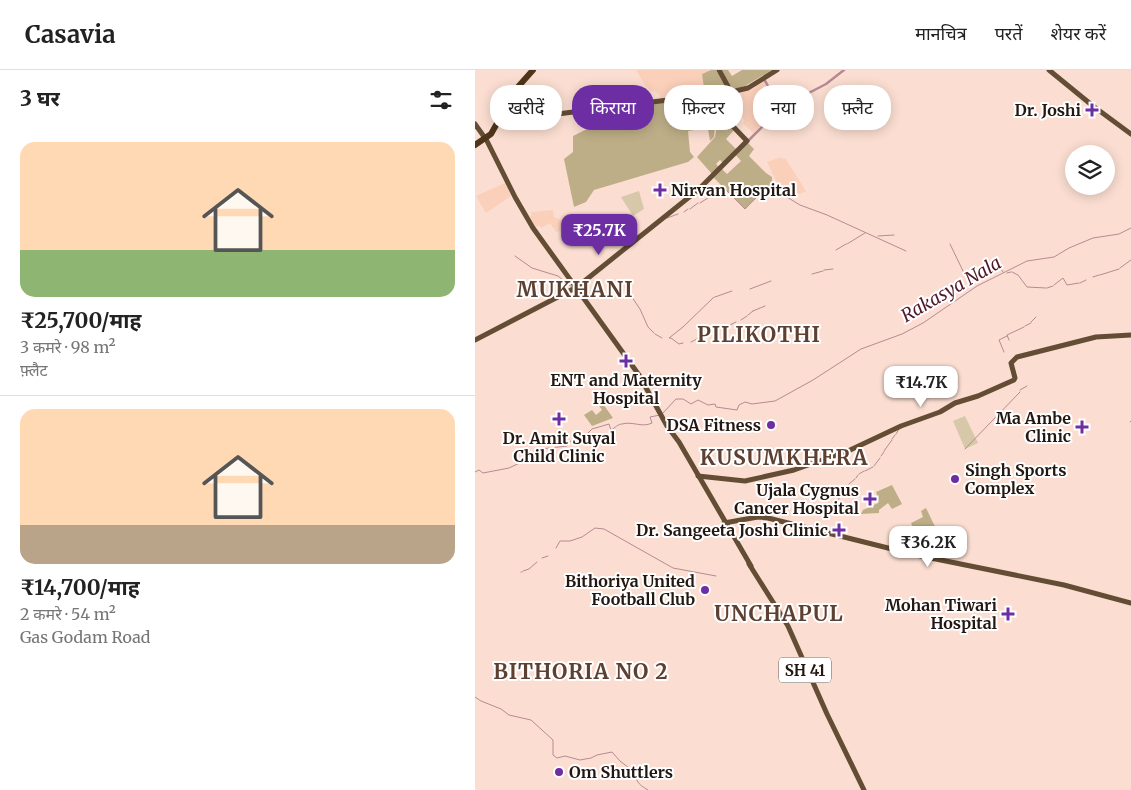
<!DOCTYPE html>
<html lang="hi">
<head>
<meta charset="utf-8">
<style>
  body { margin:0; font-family:Merriweather,"Noto Sans Devanagari",serif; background:#f2f2f2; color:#222; height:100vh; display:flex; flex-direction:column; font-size:19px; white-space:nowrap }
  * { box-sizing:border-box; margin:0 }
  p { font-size:16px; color:#767676 }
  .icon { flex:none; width:28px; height:28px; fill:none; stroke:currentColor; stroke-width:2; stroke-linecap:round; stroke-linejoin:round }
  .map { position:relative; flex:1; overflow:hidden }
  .panel { display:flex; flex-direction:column; background:#fff; width:475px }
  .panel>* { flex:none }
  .guide { position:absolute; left:15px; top:15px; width:475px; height:45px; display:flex; gap:10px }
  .controls { position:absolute; left:590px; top:75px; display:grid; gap:10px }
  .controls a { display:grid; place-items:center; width:50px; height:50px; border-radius:50%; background:#fff; box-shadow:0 2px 12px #0003; font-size:25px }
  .price { position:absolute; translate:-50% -42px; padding:0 11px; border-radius:10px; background:#fff; color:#222; font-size:16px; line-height:32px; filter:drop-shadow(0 1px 2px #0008) }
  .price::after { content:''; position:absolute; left:50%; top:30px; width:15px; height:11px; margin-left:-8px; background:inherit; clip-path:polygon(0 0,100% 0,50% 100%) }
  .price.current { background:#6d2ea4; color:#fff }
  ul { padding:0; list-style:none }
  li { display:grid; align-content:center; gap:10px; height:265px; padding:0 20px }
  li+li { border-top:1px solid #e0e0e0 }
  li span { display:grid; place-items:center; height:155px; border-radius:15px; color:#555 }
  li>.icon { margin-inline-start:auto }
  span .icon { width:90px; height:90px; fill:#fffc; stroke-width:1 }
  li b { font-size:21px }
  h2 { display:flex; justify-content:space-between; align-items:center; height:60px; padding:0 20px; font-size:21px }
  .tag { padding:0 18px; border-radius:20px; background:#fff; box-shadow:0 2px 12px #0003; font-size:18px; line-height:45px }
  .tag.current { background:#6d2ea4; color:#fff }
  header { display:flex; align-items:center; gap:30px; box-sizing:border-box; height:70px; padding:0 25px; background:#fff; border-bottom:1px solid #e0e0e0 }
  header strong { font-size:24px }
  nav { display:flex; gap:28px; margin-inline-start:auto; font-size:18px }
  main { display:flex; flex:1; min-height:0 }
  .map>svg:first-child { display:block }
  .built { fill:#fbd0bb }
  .green { fill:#d6c8a8 }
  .forest { fill:#beae87 }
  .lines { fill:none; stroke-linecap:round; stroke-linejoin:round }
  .stream { stroke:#b78a93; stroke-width:1 }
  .canal { stroke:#b78a93; stroke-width:2.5 }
  .major { stroke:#644d35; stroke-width:5 }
  .highway { stroke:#4f3519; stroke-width:6 }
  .poi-dot { fill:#6d2ea4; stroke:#fff; stroke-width:2 }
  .labels { text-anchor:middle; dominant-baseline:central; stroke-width:4; stroke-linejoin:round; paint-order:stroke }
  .shield { fill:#fff; stroke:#655d58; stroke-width:1 }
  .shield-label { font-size:15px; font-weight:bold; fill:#231711 }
  .poi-label { font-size:16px; font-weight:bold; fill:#231711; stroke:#fff; text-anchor:end }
  .water-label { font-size:18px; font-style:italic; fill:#501728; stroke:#fff }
  .district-label { font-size:21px; font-weight:bold; letter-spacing:1px; fill:#5d4032; stroke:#fff }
</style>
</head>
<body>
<header>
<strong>Casavia</strong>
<nav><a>मानचित्र</a><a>परतें</a><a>शेयर करें</a></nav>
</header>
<main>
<section class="panel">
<h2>3 घर<svg class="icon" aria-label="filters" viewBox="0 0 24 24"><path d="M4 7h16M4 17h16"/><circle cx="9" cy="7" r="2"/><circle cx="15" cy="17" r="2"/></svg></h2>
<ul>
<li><span style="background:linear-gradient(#ffd9b3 70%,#8fb573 0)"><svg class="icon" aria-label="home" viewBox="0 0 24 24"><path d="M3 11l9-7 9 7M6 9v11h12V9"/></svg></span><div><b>₹25,700/माह</b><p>3 कमरे · 98 m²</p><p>फ़्लैट</p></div></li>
<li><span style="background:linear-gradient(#ffd9b3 75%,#b9a48a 0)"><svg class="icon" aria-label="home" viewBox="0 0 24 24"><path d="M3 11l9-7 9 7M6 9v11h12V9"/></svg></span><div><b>₹14,700/माह</b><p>2 कमरे · 54 m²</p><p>Gas Godam Road</p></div></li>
</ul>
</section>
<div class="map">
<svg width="656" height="720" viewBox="0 0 656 720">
  <rect width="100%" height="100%" fill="#fbded1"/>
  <g class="built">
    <polygon points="161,0 236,0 227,4 230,25 185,31 184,24 175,20 170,15"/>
    <polygon points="288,9 303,36 303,39 278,63 268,53 270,51 259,35 265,28 267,22"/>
    <polygon points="306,87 306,89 310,88 331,121 329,122 322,125 301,111 292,92"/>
    <polygon points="30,113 36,126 11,143 1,126"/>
    <polygon points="78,140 79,147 88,151 86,161 81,162 75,153 66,158 64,155 61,157 55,147 57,144 55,142"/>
  </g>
  <g class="green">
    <polygon points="164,121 169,139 158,146 146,127"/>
    <polygon points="490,346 503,373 490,379 478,351"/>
  </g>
  <g class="forest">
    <polygon points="236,0 241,0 253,21 230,25 227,4"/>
    <polygon points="246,0 253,0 257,6 267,0 297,0 270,16 257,20"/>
    <polygon points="233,26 246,46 240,56 239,67 235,71 233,59 231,58 213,61 215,82 219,87 213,92 119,120 111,132 99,137 89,89 98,82 98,66 140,45 139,38"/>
    <polygon points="245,53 250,58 254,54 259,60 251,69 261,79 248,93 245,90 241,94 244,97 237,104 222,87 240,67 242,56"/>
    <polygon points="272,72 279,79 274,86 291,103 297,107 297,113 270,139 237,106 246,98 252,104 266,91 260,84"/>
    <polygon points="121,324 138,348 117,356 109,345 117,340 121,345 127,340 118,327"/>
    <polygon points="417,415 427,434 417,439 413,433 404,440 404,443 386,444 388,440 403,433 400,427 402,425 401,422"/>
    <polygon points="451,438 466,469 447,478 436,453 448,447 446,441"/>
  </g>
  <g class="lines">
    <g class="stream">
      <polyline points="249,118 270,139 291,117 295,117"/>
      <polyline points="297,118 325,135 352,145 431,181"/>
      <polyline points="225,133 247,119"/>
      <polyline points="215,139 223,133"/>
      <polyline points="209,142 213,139"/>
      <polyline points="192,148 203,144"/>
      <polyline points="403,166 419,165"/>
      <polyline points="372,174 390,163"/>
      <polyline points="475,174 489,203"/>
      <polyline points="361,180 371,174"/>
      <polyline points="40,186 57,198 83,206 98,218"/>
      <polyline points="645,198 656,190"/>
      <polyline points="349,200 358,199"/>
      <polyline points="537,202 543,205 552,217 571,218"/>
      <polyline points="532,203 536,202"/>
      <polyline points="337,204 348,201"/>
      <polyline points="491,204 494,210"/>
      <polyline points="625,205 644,199"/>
      <polyline points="618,207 624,205"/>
      <polyline points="495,212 525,197 528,202"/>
      <polyline points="605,213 611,210"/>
      <polyline points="579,215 588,208 592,215 604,213"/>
      <polyline points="150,217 165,239 173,257 179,263"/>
      <polyline points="572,218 578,216"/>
      <polyline points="275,219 296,211"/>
      <polyline points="240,227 257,221"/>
      <polyline points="278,241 290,236"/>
      <polyline points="273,245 278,241"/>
      <polyline points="266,250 272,246"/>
      <polyline points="556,252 561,247"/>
      <polyline points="255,255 261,252"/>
      <polyline points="550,256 556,253"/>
      <polyline points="208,257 239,227"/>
      <polyline points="208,257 194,268 196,268 204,274 208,273"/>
      <polyline points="249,258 254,255"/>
      <polyline points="234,263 243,260"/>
      <polyline points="180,264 187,268"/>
      <polyline points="227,266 233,263"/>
      <polyline points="534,270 532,265 549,257"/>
      <polyline points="216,272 226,267"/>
      <polyline points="529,282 524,270 532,266"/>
      <polyline points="545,320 552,316"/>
      <polyline points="188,343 201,329 208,329 216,334 223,330 233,335 240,334 241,337 262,340 264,335 270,332 277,334 300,331 338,310 386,279 427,264 448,253 502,216 552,191 579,187 594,178 618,168 644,164 656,158"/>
      <polyline points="655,352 656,351"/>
      <polyline points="421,364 424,359"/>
      <polyline points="417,369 420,365"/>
      <polyline points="490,379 545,322"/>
      <polyline points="409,381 417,370"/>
      <polyline points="406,386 409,382"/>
      <polyline points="399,396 405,388"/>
      <polyline points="390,401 398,397"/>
      <path d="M0,402L4,400L8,403L34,398L51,390L58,382L66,379L92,376L100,366L109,367L117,359L134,354L136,360C140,358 143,354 147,354C158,351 167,358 177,353L175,347L185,345"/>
      <polyline points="384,404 389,401"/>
      <polyline points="381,408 383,405"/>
      <polyline points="374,414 380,409"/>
      <polyline points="358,436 374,416"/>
      <polyline points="349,446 357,437"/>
      <polyline points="81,478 85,471 95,471 107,467 120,458 129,459 198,498 241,506"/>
      <polyline points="67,488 73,486"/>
      <polyline points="48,501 54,499 62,492"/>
      <polyline points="46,502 47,502"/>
      <path d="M0,627L6,631L26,639L34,645L56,650L78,670V685L82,688L90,686L105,690L116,688L122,685L137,682L145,691L158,701C163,712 161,713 173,720"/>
    </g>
    <g class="canal">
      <polyline points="289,9 305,37 304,39"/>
      <polyline points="274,70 307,37 351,14 369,0"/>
    </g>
    <g class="major">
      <polyline points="244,0 256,22"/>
      <polyline points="574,0 618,36 656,64"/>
      <polyline points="32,36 43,46"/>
      <polyline points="28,44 51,48 256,22 273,18 302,0"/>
      <polyline points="0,54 10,68"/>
      <polyline points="11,69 40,127 58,158 164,305 192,356 204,372 276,496"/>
      <polyline points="0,270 102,217 223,120 272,71 248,46 235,25"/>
      <polyline points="223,406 270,411 319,400 373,381 426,356 465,342 480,333 503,326 539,310 540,308 536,293 542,287 621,267 656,265"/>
      <polyline points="249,453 283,447 293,448 441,485 589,515 656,533"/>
      <polyline points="274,494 313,556 352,644 389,720"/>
    </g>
    <polyline class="highway" points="0,75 16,64 42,18 58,0"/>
  </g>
  <g class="poi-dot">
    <path d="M614.5 32.5h5v5h5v5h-5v5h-5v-5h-5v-5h5z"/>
    <path d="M182.5 112.5h5v5h5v5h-5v5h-5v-5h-5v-5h5z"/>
    <path d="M148.5 283.5h5v5h5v5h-5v5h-5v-5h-5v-5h5z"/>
    <path d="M81.5 341.5h5v5h5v5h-5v5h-5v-5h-5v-5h5z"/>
    <circle cx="296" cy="355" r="5"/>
    <path d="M604.5 349.5h5v5h5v5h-5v5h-5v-5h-5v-5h5z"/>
    <circle cx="480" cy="409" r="5"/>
    <path d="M392.5 421.5h5v5h5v5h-5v5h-5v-5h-5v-5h5z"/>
    <path d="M361.5 452.5h5v5h5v5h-5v5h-5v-5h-5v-5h5z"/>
    <circle cx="230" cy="520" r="5"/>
    <path d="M530.5 536.5h5v5h5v5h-5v5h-5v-5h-5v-5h5z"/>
    <circle cx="84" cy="702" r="5"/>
  </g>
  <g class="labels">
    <rect class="shield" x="304" y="587.5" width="52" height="25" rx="4"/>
    <g class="shield-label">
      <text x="330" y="600">SH 41</text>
    </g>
    <g class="poi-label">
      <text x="606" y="40">Dr. Joshi</text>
      <text x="196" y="120" text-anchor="start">Nirvan Hospital</text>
      <text x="151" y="310" text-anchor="middle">ENT and Maternity<tspan x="151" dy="18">Hospital</tspan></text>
      <text x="596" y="348">Ma Ambe<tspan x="596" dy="18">Clinic</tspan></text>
      <text x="286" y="355">DSA Fitness</text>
      <text x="84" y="368" text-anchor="middle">Dr. Amit Suyal<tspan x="84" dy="18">Child Clinic</tspan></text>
      <text x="490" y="400" text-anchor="start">Singh Sports<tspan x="490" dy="18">Complex</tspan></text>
      <text x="384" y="420">Ujala Cygnus<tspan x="384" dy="18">Cancer Hospital</tspan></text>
      <text x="353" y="460">Dr. Sangeeta Joshi Clinic</text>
      <text x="220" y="511">Bithoriya United<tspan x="220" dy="18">Football Club</tspan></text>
      <text x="522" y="535">Mohan Tiwari<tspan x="522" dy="18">Hospital</tspan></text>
      <text x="94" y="702" text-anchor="start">Om Shuttlers</text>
    </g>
    <g class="water-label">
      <text transform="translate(476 219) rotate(-30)">Rakasya Nala</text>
    </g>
    <g class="district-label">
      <text x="100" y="219">MUKHANI</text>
      <text x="284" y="264">PILIKOTHI</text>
      <text x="309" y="387">KUSUMKHERA</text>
      <text x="304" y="543">UNCHAPUL</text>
      <text x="106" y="601">BITHORIA NO 2</text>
    </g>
  </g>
</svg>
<div class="controls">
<a><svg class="icon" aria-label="layers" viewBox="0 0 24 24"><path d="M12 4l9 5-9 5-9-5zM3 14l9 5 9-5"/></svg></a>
</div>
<b class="price current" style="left:124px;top:186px">₹25.7K</b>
<b class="price" style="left:446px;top:338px">₹14.7K</b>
<b class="price" style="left:453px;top:498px">₹36.2K</b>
<div class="guide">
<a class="tag">खरीदें</a>
<a class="tag current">किराया</a>
<a class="tag">फ़िल्टर</a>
<a class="tag">नया</a>
<a class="tag">फ़्लैट</a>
</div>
</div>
</main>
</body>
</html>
